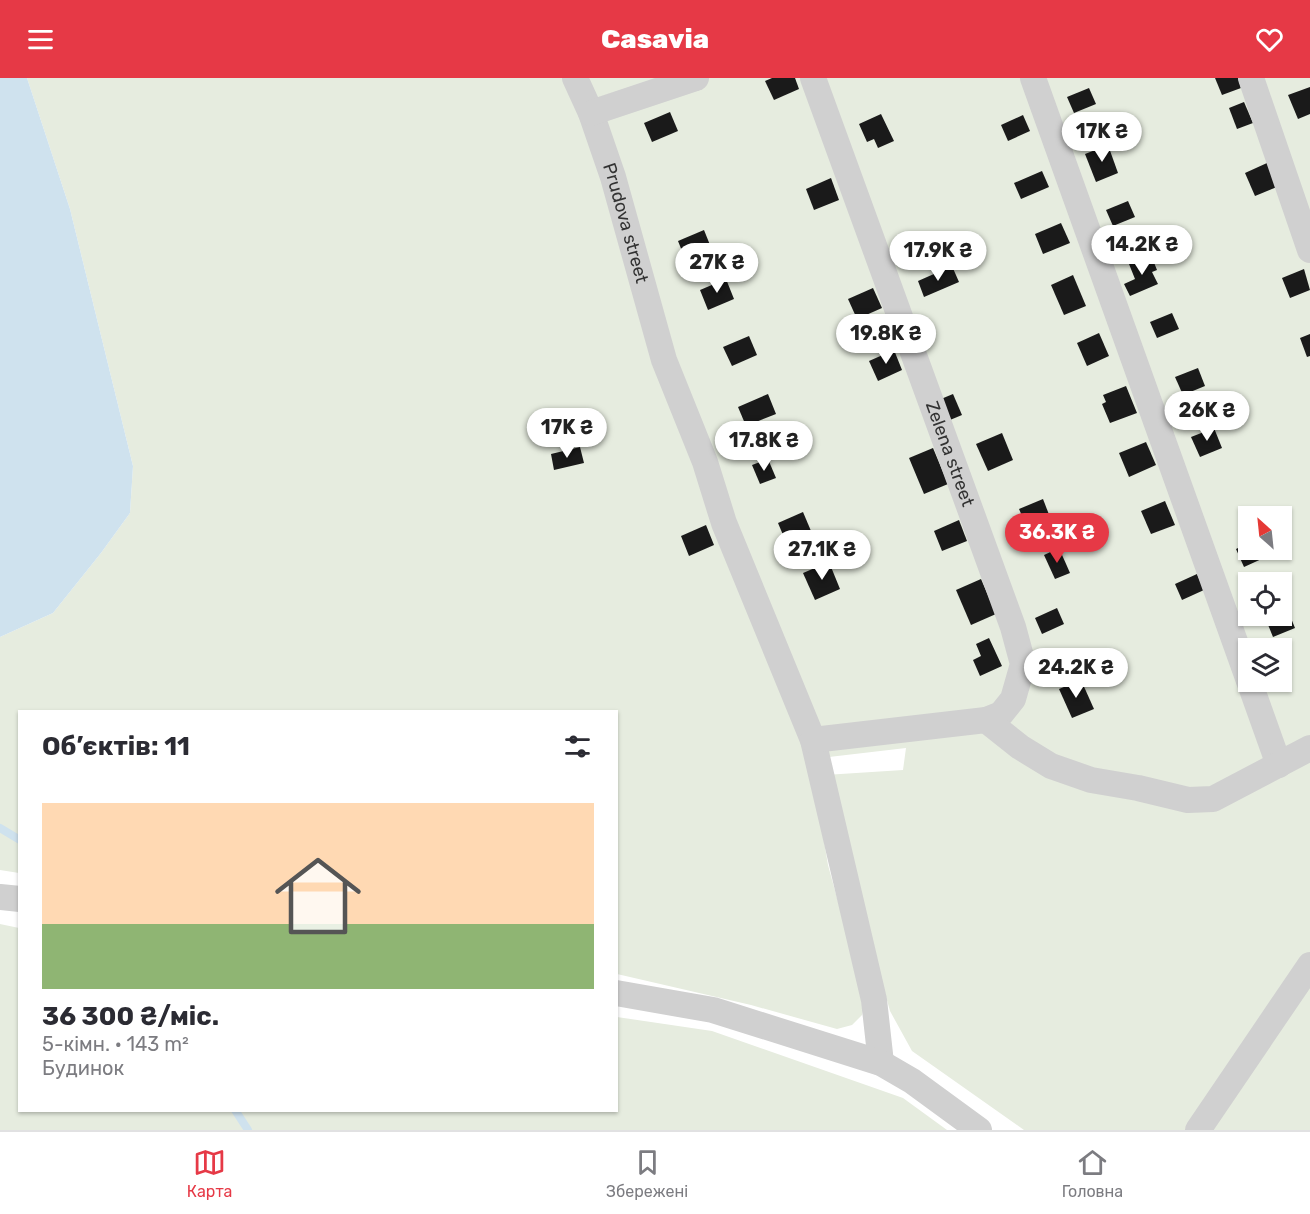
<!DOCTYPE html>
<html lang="uk">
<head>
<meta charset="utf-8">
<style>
  body { margin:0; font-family:Rubik,sans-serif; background:#f2f2f3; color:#2b2b33; height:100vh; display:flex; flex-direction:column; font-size:22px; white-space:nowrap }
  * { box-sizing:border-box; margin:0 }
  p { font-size:20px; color:#7c7c81 }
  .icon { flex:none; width:33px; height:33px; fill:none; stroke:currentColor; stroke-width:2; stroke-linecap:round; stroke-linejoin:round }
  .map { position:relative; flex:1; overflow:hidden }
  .drawer { position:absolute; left:18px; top:632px; width:600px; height:402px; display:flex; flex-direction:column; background:#fff; border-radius:0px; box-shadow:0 2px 4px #0004 }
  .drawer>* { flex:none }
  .needle { width:39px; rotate:333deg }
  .tools { position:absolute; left:1238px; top:428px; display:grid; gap:12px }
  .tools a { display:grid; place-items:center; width:54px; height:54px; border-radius:0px; background:#fff; box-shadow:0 2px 4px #0004; font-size:30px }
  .price { position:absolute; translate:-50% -51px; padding:0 14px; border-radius:21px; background:#fff; color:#222; font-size:20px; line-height:39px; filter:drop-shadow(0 2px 3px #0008) }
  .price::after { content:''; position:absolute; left:50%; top:36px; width:18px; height:14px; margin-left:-9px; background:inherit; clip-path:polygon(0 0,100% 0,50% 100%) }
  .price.selected { background:#e63946; color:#fff }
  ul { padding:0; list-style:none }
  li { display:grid; align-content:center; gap:12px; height:318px; padding:0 24px }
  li+li { border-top:2px solid #e1e1e2 }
  li span { display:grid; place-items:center; height:186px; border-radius:0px; color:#555 }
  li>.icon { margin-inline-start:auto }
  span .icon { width:108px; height:108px; fill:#fffc; stroke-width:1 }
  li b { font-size:26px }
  h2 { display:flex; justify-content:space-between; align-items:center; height:72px; padding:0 24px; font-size:26px }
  header { display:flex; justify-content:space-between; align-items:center; height:78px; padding:0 24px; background:#e63946; color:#fff; font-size:27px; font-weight:800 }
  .menu { display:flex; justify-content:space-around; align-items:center; height:84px; border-top:2px solid #e1e1e2; background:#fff; font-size:16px; color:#7c7c81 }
  .menu a { display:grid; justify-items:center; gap:3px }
  .menu .selected { color:#e63946 }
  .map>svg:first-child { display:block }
  .green { fill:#e6ecdf; fill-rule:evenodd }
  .water { fill:#cfe2ee }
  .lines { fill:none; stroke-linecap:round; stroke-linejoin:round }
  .stream { stroke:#cfe2ee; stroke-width:8 }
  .building { fill:#1a1a1a }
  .minor { stroke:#d0d0d0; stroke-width:26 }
  .labels { text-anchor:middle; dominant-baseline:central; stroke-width:6; stroke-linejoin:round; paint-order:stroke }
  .street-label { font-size:18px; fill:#333; stroke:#fff }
</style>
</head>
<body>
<header><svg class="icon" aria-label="menu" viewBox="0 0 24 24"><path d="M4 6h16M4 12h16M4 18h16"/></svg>Casavia<svg class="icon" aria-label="heart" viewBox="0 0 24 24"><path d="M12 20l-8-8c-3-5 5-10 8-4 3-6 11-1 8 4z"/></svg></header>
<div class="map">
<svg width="1310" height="1052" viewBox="0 0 1310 1052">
  <rect width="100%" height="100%" fill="#fff"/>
  <g class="green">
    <path d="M27,0H1310V1052H1024L912,973L890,933L825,697L903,692L906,670L829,679L814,703L828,787L865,923L862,937L852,947L837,951L751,927L617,896L616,633H20L19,795L0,792V559L53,535L101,475L130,435L133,388L70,131ZM1248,438H1281V471H1248ZM1248,504H1281V537H1248ZM1248,570H1281V603H1248Z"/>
    <polygon points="0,846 19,850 20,1032 616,1032 617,939 712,953 903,1020 947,1052 0,1052"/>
  </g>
  <polygon class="water" points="0,0 27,0 70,131 133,388 130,435 101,475 53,535 0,559"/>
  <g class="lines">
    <g class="stream">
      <polyline points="0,750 20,762"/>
      <polyline points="235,1032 248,1052"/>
    </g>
  </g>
  <g class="building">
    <polygon points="772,0 795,0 799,11 774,22 765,3"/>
    <polygon points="1215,0 1238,0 1241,10 1222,17"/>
    <polygon points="1310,9 1310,36 1298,41 1288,17"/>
    <polygon points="1089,10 1096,26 1074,35 1067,19"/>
    <polygon points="1244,24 1253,45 1237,51 1229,30"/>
    <polygon points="670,34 678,53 652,64 644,45"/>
    <polygon points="881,36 894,63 878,70 874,61 867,64 859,46"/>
    <polygon points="1023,37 1030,53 1008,63 1001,47"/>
    <polygon points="1108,67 1118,95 1096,104 1085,76"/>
    <polygon points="1267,85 1277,109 1255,118 1245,95"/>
    <polygon points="1042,93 1049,109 1021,121 1014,105"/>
    <polygon points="831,100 839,122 814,132 806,111"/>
    <polygon points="1128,123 1135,139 1113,148 1106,132"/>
    <polygon points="1061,145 1070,165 1043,176 1035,156"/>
    <polygon points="704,152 712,172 686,183 678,163"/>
    <polygon points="1151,177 1157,192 1152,194 1158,206 1130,218 1124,206 1135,201 1129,186"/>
    <polygon points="952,188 959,204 924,219 918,203"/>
    <polygon points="1304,191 1310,212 1290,220 1282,200"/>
    <polygon points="1073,197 1086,228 1064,237 1051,207"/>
    <polygon points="726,201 734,221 708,232 700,212"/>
    <polygon points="873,210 882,230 857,241 848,221"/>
    <polygon points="1172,235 1179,251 1157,260 1150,244"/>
    <polygon points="1099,255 1109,278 1087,288 1077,265"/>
    <polygon points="1310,256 1310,278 1307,279 1300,260"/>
    <polygon points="749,258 757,277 732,288 723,269"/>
    <polygon points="894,272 902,292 878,303 869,283"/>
    <polygon points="1198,290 1205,308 1183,317 1175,299"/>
    <polygon points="1126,308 1137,335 1110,345 1102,326 1106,324 1103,317"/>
    <polygon points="768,316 776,336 746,348 738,329"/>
    <polygon points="953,316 962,337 950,342 941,321"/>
    <polygon points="1214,350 1222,370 1200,379 1191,359"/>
    <polygon points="1002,355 1013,382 988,393 976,366"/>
    <polygon points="1146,364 1156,387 1129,399 1119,375"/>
    <polygon points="580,369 584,385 554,392 551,376"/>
    <polygon points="933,370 948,406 924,416 909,380"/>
    <polygon points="768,381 776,400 760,406 752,387"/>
    <polygon points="1043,421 1053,447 1030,456 1019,431"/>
    <polygon points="1165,423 1175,447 1151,456 1141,433"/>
    <polygon points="803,434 811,453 786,464 778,445"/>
    <polygon points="959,442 967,463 942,473 934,453"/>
    <polygon points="706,447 714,467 689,478 681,458"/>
    <polygon points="1248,465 1248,471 1278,471 1279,473 1244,489 1236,471"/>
    <polygon points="1059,470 1070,495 1055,501 1044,477"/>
    <polygon points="829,484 840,511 815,522 803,495"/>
    <polygon points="1197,496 1204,512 1182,522 1175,506"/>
    <polygon points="981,501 996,536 971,547 956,512"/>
    <polygon points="1286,528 1295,550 1273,559 1264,537 1281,537 1281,530"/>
    <polygon points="1057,530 1064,546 1042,556 1035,540"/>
    <polygon points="989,560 1002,588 980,598 973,582 981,578 976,566"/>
    <polygon points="1081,602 1094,631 1072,640 1059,611"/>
  </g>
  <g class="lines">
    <g class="minor">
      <path id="s1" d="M575,0L591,35L613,99L664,282L705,384L724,445L813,662L874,922L881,985"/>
      <path id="s2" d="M813,0L1013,549L1023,586L1013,621L1001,636L986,642"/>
      <polyline points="1033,0 1248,600"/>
      <polyline points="1251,0 1310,172"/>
      <polyline points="591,35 696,0"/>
      <polyline points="1249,603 1279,687"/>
      <polyline points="813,662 986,642 1020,669 1051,688 1091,702 1138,710 1188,722 1213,721 1310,670"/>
      <polyline points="0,819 20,821"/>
      <polyline points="616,915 713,932 881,985 912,1003 979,1052"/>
      <polyline points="1198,1052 1310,887"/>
    </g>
  </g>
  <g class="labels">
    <g class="street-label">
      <text stroke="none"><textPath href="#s1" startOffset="154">Prudova street</textPath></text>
      <text stroke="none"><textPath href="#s2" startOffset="400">Zelena street</textPath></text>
    </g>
  </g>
</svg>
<div class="tools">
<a><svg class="needle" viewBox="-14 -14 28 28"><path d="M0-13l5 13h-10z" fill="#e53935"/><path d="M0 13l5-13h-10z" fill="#7c7c81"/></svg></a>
<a><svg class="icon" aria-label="locate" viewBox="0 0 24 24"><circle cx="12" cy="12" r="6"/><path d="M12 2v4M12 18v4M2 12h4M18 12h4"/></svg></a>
<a><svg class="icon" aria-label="layers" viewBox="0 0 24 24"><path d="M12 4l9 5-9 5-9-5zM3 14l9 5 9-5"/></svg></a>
</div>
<b class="price" style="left:1102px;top:85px">17K ₴</b>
<b class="price" style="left:1142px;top:198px">14.2K ₴</b>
<b class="price" style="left:938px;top:204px">17.9K ₴</b>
<b class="price" style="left:717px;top:216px">27K ₴</b>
<b class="price" style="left:886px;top:287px">19.8K ₴</b>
<b class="price" style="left:1207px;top:364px">26K ₴</b>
<b class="price" style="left:567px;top:381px">17K ₴</b>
<b class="price" style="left:764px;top:394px">17.8K ₴</b>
<b class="price selected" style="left:1057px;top:486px">36.3K ₴</b>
<b class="price" style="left:822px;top:503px">27.1K ₴</b>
<b class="price" style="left:1076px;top:621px">24.2K ₴</b>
<section class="drawer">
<h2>Об’єктів: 11<svg class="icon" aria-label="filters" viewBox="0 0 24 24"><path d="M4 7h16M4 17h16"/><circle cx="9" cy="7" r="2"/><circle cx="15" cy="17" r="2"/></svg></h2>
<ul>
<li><span style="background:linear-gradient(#ffd9b3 65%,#8fb573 0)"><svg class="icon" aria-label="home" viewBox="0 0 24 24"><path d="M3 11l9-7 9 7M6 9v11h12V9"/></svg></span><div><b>36 300 ₴/міс.</b><p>5-кімн. · 143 m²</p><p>Будинок</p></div></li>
</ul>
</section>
</div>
<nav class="menu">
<a class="selected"><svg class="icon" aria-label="map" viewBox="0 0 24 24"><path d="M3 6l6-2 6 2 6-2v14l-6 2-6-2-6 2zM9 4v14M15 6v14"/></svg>Карта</a>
<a><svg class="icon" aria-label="saved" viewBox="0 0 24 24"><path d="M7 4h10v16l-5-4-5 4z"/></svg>Збережені</a>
<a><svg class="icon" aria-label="home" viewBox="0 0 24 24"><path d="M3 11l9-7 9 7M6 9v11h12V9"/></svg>Головна</a>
</nav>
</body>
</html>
